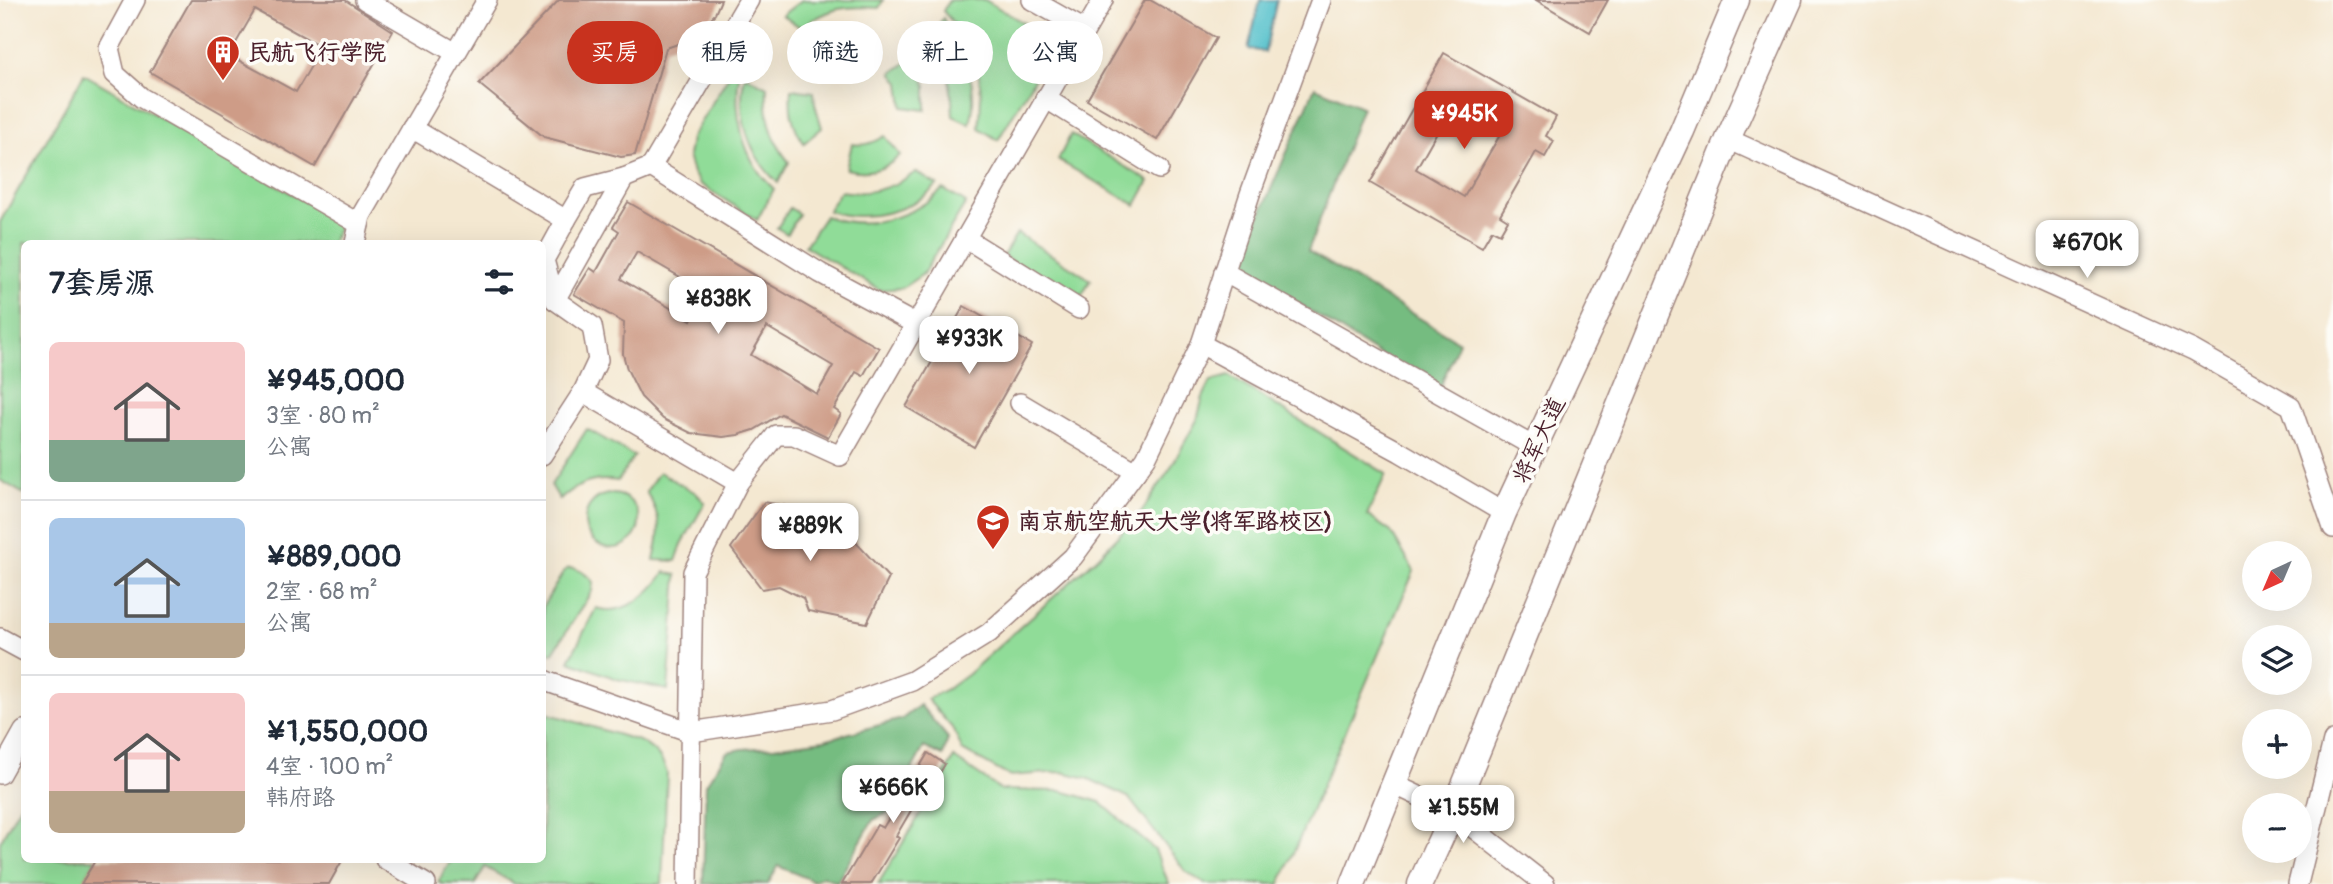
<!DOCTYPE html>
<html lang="zh">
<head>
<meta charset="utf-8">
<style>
  body { margin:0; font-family:Pangolin,"LXGW WenKai TC",sans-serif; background:#f2f2f3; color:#1f2937; height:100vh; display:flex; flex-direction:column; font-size:26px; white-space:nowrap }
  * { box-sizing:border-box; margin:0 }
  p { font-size:23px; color:#747a83 }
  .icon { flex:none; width:38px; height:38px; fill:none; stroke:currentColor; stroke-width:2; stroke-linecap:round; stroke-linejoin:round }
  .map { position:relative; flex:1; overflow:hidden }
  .drawer { position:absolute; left:21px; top:240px; width:525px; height:623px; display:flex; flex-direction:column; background:#fff; border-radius:10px; box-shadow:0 7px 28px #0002 }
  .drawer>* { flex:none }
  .top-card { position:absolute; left:567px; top:21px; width:665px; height:63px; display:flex; gap:14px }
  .needle { width:46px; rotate:224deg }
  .tools { position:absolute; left:2242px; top:541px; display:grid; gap:14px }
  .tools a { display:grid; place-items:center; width:70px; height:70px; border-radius:50%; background:#fff; box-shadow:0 7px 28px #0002; font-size:35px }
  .price { position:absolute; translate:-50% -60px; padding:0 16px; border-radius:14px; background:#fff; color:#222; font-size:23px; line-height:46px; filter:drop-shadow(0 2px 4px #0008) }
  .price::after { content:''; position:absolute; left:50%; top:42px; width:21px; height:16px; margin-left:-10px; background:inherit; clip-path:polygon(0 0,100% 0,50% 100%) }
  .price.current { background:#c8321e; color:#fff }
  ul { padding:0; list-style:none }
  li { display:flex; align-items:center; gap:21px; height:175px; padding:0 28px }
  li+li { border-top:2px solid #e0e1e3 }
  li span { display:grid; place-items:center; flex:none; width:196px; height:140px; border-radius:10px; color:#555 }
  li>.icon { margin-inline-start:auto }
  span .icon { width:84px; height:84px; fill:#fffc; stroke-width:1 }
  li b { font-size:30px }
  h2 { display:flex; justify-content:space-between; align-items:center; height:84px; padding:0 28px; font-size:30px }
  .tag { padding:0 24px; border-radius:32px; background:#fff; box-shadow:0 7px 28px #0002; font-size:24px; line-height:63px }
  .tag.current { background:#c8321e; color:#fff }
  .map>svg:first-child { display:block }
  .green { fill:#90dc98; stroke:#6d7e62; stroke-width:2 }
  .forest { fill:#74bc80; stroke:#5f6e56; stroke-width:2 }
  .water { fill:#51bfca; stroke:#4e6f7a; stroke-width:2 }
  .building { fill:#ce9c87; fill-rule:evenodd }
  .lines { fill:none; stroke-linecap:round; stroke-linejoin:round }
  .minor-casing { stroke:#9f847e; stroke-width:22 }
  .major-casing { stroke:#9f847e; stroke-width:27 }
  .minor { stroke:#fff; stroke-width:19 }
  .major { stroke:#fff; stroke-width:24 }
  .labels { text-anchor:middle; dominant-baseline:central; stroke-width:7; stroke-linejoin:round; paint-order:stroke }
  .poi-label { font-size:23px; font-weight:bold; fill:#4a1f2b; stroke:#fdfcf7; text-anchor:start }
  .street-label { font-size:23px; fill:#4a1f2b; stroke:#fdfcf7 }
</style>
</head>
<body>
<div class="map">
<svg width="2333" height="884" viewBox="0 0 2333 884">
  <rect width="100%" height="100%" fill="#fdfcf7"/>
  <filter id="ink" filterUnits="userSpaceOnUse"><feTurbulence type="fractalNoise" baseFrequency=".0143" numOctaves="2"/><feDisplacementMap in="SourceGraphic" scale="14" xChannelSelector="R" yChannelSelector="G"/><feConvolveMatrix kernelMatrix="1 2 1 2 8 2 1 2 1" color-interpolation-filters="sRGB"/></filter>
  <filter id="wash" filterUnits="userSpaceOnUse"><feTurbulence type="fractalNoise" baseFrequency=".00686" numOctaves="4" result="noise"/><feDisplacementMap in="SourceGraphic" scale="28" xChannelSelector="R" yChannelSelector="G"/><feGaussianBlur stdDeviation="1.57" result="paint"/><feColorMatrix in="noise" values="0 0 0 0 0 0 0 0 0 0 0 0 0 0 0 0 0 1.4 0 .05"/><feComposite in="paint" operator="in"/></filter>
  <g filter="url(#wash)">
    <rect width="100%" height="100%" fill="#f4e8d1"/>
    <g class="green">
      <path d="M802,0H883L879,8C842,5 832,8 800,27L782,15Z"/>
      <path d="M949,0H985L1032,28L1040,42L1042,55L1040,69L998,140L979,128C985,75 978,50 943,11Z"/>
      <path d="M943,18C962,54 981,82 970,124L953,116C952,86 948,63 929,39Z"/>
      <path d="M838,30L867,31L866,58C853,57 843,58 831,65L815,44L823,37Z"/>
      <polygon points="913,58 926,85 926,110 903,107 900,83 892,73"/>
      <path d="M735,65L740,70C732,111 742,160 774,189L757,220L700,184L693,173L688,156L691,138Z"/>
      <polygon points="84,74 341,222 332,243 24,243 24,494 0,480 0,222"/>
      <path d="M745,75L767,87C765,116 771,140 789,162L778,183C749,156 735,114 745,75Z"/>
      <path d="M791,89L814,92L815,104L822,128L804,143C792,125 789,110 791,89Z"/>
      <polygon points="1071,134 1149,181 1136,205 1058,160"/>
      <path d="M885,136L900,155C885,171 866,174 846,169L852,144C865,146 874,143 885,136Z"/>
      <path d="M916,172L937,185C909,213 866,223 828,211L840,191C868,196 893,188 916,172Z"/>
      <path d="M943,189L966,203L923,274L902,288L880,290L805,246L825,216C866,231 911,219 943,189Z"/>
      <polygon points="790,208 799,214 787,234 777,228"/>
      <polygon points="1017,233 1091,280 1077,303 1003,256"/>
      <polygon points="1229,376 1386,474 1367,515 1391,532 1414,571 1280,884 1206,884 1186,872 1128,797 1087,778 1062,772 1009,776 962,750 954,730 927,699 949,688 968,674 1098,557 1142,511 1170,469 1197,420 1203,397 1211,381"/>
      <path d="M587,429L634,456L618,481C595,477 576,484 560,500L551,485Z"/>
      <path d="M659,472L696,493L705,503L682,544L676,561L654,560C661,532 662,516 646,492Z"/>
      <circle cx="612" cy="521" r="27"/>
      <path d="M569,568C578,568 588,575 593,582L592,591L552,654L543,648V606L564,571Z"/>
      <path d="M665,572L677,575L668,690L617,679L569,661L596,608C624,617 651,594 665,572Z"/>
      <path d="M543,712L639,741C654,749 662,757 667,773L662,884H515L485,867L475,884H442L438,882L452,859H542Z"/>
      <polygon points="954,758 1001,790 1062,791 1100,802 1155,850 1169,884 878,884"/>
      <polygon points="24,798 24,859 96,859 82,884 0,884 0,842"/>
    </g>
    <g class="forest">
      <polygon points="1315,87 1362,107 1308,251 1459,342 1438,392 1238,265"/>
      <polygon points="920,705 948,738 943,756 924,747 889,812 873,820 837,882 823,876 813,881 778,866 768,884 703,884 706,784 727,752 742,749 773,747 824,740 902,719"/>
    </g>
    <polygon class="water" points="1260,0 1277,0 1265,52 1248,49"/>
    <g id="blocks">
      <g class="building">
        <path d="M191,0H345L393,31L315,167L150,72ZM255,10L322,47L296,92L229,55Z"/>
        <polygon points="559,0 721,0 715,14 698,31 684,42 666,48 635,155 621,157 544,137 479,84"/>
        <polygon points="1145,0 1150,0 1216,38 1157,140 1087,100"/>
        <polygon points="1536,0 1608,0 1590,32"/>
        <path d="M1444,53L1556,117L1546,136L1554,141L1545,157L1536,152L1500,215L1508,220L1500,234L1492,230L1482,247L1370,183ZM1455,100L1504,128L1464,197L1416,169Z"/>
        <path d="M628,202L879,348L863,376L856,372L834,409L841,414L828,437L781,414L754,430L738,435L723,437L691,433L663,419L641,397L627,369L623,354L624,323L574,294L590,268L596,272L619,231L613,227ZM637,252L706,292L691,320L621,279ZM767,327L833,366L817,394L751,355Z"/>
        <polygon points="964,306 1032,345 974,447 906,407"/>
        <polygon points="764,502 813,511 818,525 840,539 851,537 889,578 867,623 808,611 803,598 779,586 762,589 731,548"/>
        <polygon points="928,753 945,764 928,794 923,790 896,836 899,838 871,884 842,884 877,825 883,828"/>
        <polygon points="96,859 343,859 329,884 81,884"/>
      </g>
    </g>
  </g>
  <g filter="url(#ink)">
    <use href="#blocks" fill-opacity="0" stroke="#9f847e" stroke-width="2"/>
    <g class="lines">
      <g class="minor-casing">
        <g id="minor">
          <polyline points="135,0 109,48 115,74 142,98 359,224"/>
          <polyline points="365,0 456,53"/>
          <polyline points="1032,0 1085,30"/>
          <polyline points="1045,98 1159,169"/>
          <polyline points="412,128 566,220 544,260 555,300"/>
          <polyline points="1728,139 2193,350 2291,406 2333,528"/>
          <polyline points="651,167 749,0"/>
          <polyline points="566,220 585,188 624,178"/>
          <polyline points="965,238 1079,309"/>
          <polyline points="355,243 361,216 487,0"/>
          <polyline points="1224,272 1536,448"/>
          <polyline points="1201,344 1400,452 1504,513"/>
          <polyline points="583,392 598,360 592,326 555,300 624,178 651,167 820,273 915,324"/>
          <polyline points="1020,403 1136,472"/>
          <polyline points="542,455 583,392 738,483 693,572 688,884"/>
          <polyline points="738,483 776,435 794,435 840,456 1103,0"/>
          <polyline points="0,638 24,651"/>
          <polyline points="542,679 551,683 691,732 832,710 912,681 989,633 1073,557 1146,458 1201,344 1250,194 1321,0"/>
          <polyline points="0,774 24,731"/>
          <polyline points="1393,784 1453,812 1545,884"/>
          <polyline points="385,859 426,884"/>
          <polyline points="2298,884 2333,741"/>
        </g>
      </g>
      <g class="major-casing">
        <g id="major">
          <polyline points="1353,884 1504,513 1682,131 1737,0"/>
          <polyline points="1420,884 1453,812 1728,139 1790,0"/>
        </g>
      </g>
      <use href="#minor" class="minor"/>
      <use href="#major" class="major"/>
    </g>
  </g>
  <defs>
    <g id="building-pin" transform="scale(1.75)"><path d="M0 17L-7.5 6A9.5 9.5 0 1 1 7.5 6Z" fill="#c8321e" stroke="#fdfcf7"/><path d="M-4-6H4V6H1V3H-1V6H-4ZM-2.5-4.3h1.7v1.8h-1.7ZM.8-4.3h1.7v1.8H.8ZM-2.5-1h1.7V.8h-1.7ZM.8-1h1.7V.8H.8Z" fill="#fff"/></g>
    <g id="university-pin" transform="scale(1.75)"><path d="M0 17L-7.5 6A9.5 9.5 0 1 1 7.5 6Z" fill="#c8321e" stroke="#fdfcf7"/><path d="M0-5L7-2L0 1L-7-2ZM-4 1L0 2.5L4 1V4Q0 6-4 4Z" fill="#fff"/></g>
  </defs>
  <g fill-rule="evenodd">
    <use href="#building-pin" x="223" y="52"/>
    <use href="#university-pin" x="993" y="521"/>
  </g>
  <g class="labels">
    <g class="poi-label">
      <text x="248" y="52">民航飞行学院</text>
      <text x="1018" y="521">南京航空航天大学(将军路校区)</text>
    </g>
    <g class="street-label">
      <text transform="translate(1539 440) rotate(-65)">将军大道</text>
    </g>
  </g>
</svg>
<div class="tools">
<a><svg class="needle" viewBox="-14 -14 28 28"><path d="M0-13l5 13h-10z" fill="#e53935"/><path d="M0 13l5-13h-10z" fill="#747a83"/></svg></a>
<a><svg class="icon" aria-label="layers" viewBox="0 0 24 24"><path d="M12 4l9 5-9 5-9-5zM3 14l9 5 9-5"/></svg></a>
<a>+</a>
<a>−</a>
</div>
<b class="price current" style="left:1464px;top:151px">¥945K</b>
<b class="price" style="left:2087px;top:280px">¥670K</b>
<b class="price" style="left:718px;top:336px">¥838K</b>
<b class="price" style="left:969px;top:376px">¥933K</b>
<b class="price" style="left:810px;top:563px">¥889K</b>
<b class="price" style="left:893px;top:825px">¥666K</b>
<b class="price" style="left:1463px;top:845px">¥1.55M</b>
<div class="top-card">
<a class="tag current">买房</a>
<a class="tag">租房</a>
<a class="tag">筛选</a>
<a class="tag">新上</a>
<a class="tag">公寓</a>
</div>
<section class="drawer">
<h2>7套房源<svg class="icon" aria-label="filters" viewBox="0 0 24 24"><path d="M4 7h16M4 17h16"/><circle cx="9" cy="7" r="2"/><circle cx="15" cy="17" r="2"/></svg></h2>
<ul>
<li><span style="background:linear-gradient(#f6c9c9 70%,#7fa58c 0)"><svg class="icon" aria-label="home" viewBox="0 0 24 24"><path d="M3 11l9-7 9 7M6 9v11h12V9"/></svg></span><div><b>¥945,000</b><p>3室 · 80 m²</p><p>公寓</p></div></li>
<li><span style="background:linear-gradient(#a9c7e8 75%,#b9a48a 0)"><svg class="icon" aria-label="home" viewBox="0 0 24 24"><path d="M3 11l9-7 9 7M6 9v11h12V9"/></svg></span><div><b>¥889,000</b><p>2室 · 68 m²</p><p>公寓</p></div></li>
<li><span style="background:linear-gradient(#f6c9c9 70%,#b9a48a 0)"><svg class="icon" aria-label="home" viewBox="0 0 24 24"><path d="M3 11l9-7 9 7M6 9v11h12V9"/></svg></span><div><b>¥1,550,000</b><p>4室 · 100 m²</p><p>韩府路</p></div></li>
</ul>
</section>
</div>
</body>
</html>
